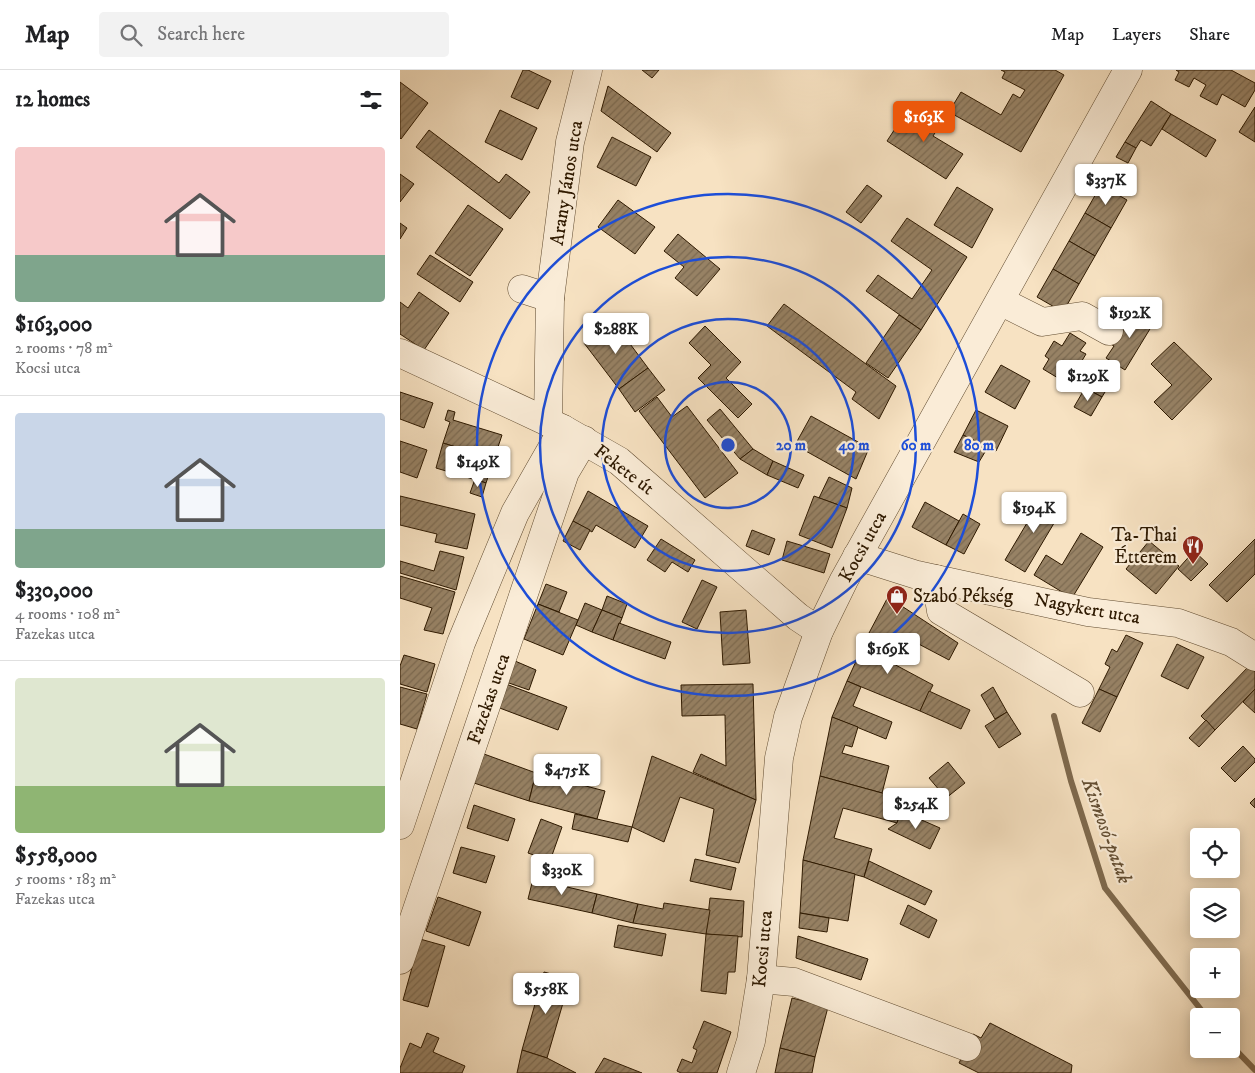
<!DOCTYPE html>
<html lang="en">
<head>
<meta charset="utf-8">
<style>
  body { margin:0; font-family:"IM FELL DW Pica",serif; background:#f2f2f2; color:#202124; height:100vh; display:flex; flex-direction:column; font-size:19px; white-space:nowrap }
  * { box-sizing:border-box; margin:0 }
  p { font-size:16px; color:#757577 }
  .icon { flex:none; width:28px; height:28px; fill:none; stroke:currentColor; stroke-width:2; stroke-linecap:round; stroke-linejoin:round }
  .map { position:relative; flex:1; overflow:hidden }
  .details { display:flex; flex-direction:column; background:#fff; width:400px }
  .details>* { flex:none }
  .tools { position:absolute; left:790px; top:758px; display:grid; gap:10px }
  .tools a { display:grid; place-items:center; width:50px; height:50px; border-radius:5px; background:#fff; box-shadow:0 2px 12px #0003; font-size:25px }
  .price { position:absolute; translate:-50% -42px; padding:0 11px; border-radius:5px; background:#fff; color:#222; font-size:16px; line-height:32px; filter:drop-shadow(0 1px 2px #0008) }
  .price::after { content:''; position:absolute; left:50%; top:30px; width:15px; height:11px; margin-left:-8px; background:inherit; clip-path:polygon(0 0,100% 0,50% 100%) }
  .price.current { background:#ea580c; color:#fff }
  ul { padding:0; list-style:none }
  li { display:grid; align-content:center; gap:10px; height:265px; padding:0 15px }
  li+li { border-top:1px solid #e0e0e0 }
  li span { display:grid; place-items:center; height:155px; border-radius:5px; color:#555 }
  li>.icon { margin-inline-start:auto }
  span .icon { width:90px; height:90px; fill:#fffc; stroke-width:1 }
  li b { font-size:21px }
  h2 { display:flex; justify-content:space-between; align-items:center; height:60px; padding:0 15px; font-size:21px }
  header { display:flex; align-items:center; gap:30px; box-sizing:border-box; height:70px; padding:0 25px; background:#fff; border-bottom:1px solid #e0e0e0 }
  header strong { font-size:24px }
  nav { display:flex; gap:28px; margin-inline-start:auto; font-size:18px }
  .search { width:350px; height:45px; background:#f2f2f2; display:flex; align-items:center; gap:12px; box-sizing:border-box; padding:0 18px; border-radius:5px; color:#757577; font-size:19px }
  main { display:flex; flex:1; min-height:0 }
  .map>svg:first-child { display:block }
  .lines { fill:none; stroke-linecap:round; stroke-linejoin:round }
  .stream { stroke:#7e694d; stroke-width:6 }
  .building { fill:url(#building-hatch); stroke:#2e1900 }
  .minor-casing { stroke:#604b30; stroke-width:29 }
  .minor { stroke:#faecd7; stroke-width:28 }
  .ring { fill:none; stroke:#1d4ed8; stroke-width:2.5 }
  .labels { text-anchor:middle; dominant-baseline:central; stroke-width:4.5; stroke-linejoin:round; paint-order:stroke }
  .street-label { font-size:19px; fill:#2e1900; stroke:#faecd7 }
  .poi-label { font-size:19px; fill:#2e1900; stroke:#faecd7; text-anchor:end }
  .water-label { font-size:20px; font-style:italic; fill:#634e33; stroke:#faecd7 }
  .centre { fill:#1d4ed8; stroke:#faecd7; stroke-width:2.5 }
  .ring-label { font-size:15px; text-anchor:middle; font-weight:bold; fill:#1d4ed8; stroke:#faecd7; stroke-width:4.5; stroke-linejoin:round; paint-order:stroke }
</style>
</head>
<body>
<header>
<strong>Map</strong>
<div class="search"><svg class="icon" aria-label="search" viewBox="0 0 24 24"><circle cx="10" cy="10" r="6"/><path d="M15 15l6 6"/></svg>Search here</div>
<nav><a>Map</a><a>Layers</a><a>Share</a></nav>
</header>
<main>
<section class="details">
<h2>12 homes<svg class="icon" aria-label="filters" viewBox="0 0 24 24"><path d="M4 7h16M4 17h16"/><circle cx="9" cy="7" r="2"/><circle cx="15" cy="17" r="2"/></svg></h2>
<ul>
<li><span style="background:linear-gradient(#f6c9c9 70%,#7fa58c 0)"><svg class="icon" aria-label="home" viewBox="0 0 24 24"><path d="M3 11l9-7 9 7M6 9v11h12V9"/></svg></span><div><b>$163,000</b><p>2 rooms · 78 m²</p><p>Kocsi utca</p></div></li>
<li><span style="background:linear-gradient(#c9d6e8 75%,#7fa58c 0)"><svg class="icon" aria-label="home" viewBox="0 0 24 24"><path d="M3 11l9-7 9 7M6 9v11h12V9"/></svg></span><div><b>$330,000</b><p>4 rooms · 108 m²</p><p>Fazekas utca</p></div></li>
<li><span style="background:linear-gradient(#dfe7d0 70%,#8fb573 0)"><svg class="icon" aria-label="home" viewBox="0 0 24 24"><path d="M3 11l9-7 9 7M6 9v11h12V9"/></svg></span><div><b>$558,000</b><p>5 rooms · 183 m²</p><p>Fazekas utca</p></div></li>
</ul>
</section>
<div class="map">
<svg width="855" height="1003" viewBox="0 0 855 1003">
  <defs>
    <pattern id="building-hatch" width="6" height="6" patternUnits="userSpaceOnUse" patternTransform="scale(1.25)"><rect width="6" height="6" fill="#978265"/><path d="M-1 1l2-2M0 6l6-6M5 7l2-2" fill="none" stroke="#7c6a51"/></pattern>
  </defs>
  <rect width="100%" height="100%" fill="#f7e2c2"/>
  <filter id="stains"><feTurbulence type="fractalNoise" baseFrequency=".004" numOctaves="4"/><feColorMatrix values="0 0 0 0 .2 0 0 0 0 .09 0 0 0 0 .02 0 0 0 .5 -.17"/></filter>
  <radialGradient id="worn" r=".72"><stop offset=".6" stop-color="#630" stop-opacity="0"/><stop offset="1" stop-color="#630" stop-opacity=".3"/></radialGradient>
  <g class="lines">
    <g class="stream">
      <polyline points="654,646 671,711 705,818 806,946"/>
      <polyline points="831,975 855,1000"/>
    </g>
  </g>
  <g class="building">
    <polygon points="123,0 128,0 151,11 138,39 111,27"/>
    <polygon points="242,0 259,0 252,8"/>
    <polygon points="601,0 655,0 664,5 621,82 549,42 561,22 601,45 613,24 620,28 625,20 602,8 605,2"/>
    <polygon points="776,0 831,0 855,13 855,20 845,37 822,24 817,35 800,26 806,15 794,8 789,17 775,10 779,2"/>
    <polygon points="0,12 28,33 1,69 0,68"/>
    <polygon points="208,16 271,63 257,82 201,41"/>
    <polygon points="751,31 771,44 751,76 741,70 736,78 725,72"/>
    <polygon points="510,36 540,55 533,66 563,84 546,109 487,71"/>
    <polygon points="855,37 855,72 839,62"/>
    <polygon points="100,40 137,58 122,90 85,72"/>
    <polygon points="771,44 816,70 806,87 762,59"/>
    <polygon points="29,60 99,113 106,104 130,122 110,149 16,77"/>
    <polygon points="212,67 251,87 236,116 197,97"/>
    <polygon points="725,72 736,78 728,93 716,87"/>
    <polygon points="0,104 14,114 0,132"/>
    <polygon points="467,115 482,126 461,153 446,142"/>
    <polygon points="701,115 727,130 711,158 685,143"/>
    <polygon points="557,117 593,139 572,178 534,155"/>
    <polygon points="218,130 255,157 235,184 198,157"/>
    <polygon points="68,135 103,159 70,206 35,183"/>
    <polygon points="685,143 711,158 695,186 669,171"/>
    <polygon points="507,148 567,187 521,260 466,221 478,205 512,229 532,200 491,171"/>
    <polygon points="0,153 7,158 0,169"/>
    <polygon points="278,164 320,199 297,226 275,208 284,197 264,181"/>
    <polygon points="669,171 695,186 679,214 653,199"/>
    <polygon points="30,185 73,212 60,232 17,204"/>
    <polygon points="653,199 679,214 663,242 637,227"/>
    <polygon points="19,222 49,243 24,280 0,264 0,232 8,238"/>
    <polygon points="384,234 496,316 479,349 452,329 456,322 367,256"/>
    <polygon points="737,238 756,249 725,300 706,288 714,276 707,272 722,262"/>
    <polygon points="499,245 521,260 488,308 466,293"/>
    <polygon points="213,251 248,298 219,319 184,273"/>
    <polygon points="305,256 341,292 326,308 352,334 338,348 298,308 311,295 289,273"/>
    <polygon points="670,263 686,273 680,281 686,284 668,314 643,299 649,289 645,286 654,271 662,276"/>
    <polygon points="774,272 812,309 772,350 754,332 772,315 751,294"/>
    <polygon points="601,295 630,311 615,339 585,322"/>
    <polygon points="248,298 265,320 235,342 219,319"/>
    <polygon points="682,302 708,317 702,327 676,313"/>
    <polygon points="685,318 702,327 691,346 674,337"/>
    <polygon points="0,322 33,333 24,358 0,349"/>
    <polygon points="257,327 272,347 287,336 338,403 305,428 239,341"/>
    <polygon points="320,339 353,379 340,389 307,350"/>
    <polygon points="48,340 55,342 53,350 102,365 94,389 43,373 50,352 45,350"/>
    <polygon points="576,340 608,356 596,381 563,365"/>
    <polygon points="411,346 469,378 456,409 395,375"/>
    <polygon points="563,365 588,377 579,392 554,382"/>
    <polygon points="0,371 27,380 17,408 0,402"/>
    <polygon points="43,373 94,389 86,413 36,398"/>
    <polygon points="353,379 373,391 367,405 340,389"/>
    <polygon points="373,391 404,405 398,418 367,405"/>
    <polygon points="429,407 452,418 447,438 419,428"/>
    <polygon points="75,409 86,413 82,427 70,423"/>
    <polygon points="188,421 248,456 235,478 196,455 192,462 173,451"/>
    <polygon points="0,426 75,444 67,479 35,472 37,464 0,455"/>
    <polygon points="414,426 447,438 432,478 399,465"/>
    <polygon points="643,426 663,438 625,502 605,490"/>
    <polygon points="525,432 559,451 546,475 512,457"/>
    <polygon points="563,444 580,454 564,484 546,475"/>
    <polygon points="173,451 190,460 180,480 163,471"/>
    <polygon points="352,460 375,469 369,485 346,476"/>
    <polygon points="681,463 703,477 672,528 634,505 646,485 662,495"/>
    <polygon points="261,469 295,490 288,502 272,492 265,502 247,490"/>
    <polygon points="855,469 855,504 827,532 809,515"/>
    <polygon points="387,471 430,484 424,503 382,490"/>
    <polygon points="749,471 779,496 756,524 726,499"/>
    <polygon points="40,481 64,487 56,520 0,503 0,491 34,501"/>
    <polygon points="794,481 808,494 791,511 778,499"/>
    <polygon points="0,506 55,522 43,564 24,560 32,538 0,528"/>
    <polygon points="302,510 317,517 297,559 282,552"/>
    <polygon points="146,514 167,522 159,542 138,534"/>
    <polygon points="207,526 227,534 222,548 202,540"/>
    <polygon points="488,527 558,573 549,590 511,570 505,582 469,563"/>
    <polygon points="185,533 202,540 192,562 176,555"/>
    <polygon points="138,534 178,550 163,585 124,569"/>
    <polygon points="202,540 222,548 213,570 192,562"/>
    <polygon points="346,540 350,593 323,595 320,542"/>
    <polygon points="219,553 271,572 265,589 213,570"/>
    <polygon points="469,563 497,578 490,592 533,615 520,641 447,611"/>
    <polygon points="726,565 743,573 717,627 699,619 710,597 705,594 712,579 717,582"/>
    <polygon points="777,574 804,587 788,619 761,606"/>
    <polygon points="4,585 35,594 27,622 0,614 0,596"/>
    <polygon points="115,591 136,600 129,620 106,612"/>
    <polygon points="849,596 855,602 855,619 815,660 801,646"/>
    <polygon points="447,611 461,617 453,636 492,652 486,669 432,647"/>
    <polygon points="106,614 167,637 158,660 97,637"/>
    <polygon points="353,614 356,730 293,702 301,684 326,696 325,645 282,646 281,615"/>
    <polygon points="0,617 27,624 17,659 0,654"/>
    <polygon points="593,617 607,642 595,649 581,625"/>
    <polygon points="699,619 717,627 700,662 682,653"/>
    <polygon points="855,619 855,643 843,632"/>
    <polygon points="529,621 570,640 561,659 520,641"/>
    <polygon points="607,642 621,664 599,678 585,656"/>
    <polygon points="432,647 458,657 452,677 445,675 442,683 489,696 482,723 420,706"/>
    <polygon points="806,650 815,660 799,677 789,668"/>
    <polygon points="843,676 855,689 855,692 835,712 821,698"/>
    <polygon points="84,684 136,703 129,731 74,713"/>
    <polygon points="252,686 356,730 339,793 306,785 314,739 280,727 264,772 232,757"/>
    <polygon points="548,692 565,713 546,728 529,708"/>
    <polygon points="136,703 205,721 197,749 129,731"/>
    <polygon points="420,706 504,729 497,753 443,738 434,768 472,779 464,807 403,790"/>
    <polygon points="855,728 855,738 850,733"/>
    <polygon points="74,735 115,749 108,771 67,758"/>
    <polygon points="501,741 540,758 530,779 488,759 497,753"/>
    <polygon points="175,744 232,757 228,772 172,759"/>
    <polygon points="141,749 162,757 150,791 128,783"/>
    <polygon points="61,777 95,786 86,813 53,803"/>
    <polygon points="295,789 336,798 331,820 290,811"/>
    <polygon points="403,790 455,804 448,851 400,843"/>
    <polygon points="469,791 532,821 525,835 464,807"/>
    <polygon points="133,809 197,824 192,843 128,829"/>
    <polygon points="197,824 238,834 233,853 192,843"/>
    <polygon points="38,827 81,842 69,876 26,861"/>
    <polygon points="310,828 344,831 342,867 306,864"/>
    <polygon points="264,833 310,840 306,864 233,853 238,834 263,839"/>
    <polygon points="508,835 537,850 529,868 500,854"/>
    <polygon points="400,843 429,848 427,862 399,858"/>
    <polygon points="218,855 266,864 262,886 214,877"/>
    <polygon points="306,864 338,866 335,902 328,902 326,924 301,921"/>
    <polygon points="398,866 468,889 461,910 396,888"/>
    <polygon points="20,869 45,876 28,937 3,930"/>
    <polygon points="144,902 170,909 147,988 122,980"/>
    <polygon points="392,928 428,937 415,987 380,978"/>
    <polygon points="304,951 331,962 317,1003 281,1003 277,1001 282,989 292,993 297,980 293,978"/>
    <polygon points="590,953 672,995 671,1003 579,1003 559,993 573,964 581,968"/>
    <polygon points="27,963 39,968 33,982 65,996 62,1003 0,1003 0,998 10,973 21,978"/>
    <polygon points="380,978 415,987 412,1003 375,1003"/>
    <polygon points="122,980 147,988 176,1003 117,1003"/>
    <polygon points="204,988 242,1003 195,1003"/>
  </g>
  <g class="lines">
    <g class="minor-casing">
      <g id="minor">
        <polyline points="122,219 150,228"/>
        <polyline points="600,231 642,252 682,246 709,261"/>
        <polyline points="0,283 163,359 219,391 398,547 419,561"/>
        <polyline points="148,352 150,228 170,72 188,0"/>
        <polyline points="457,486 517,505 688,542 778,553 831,572 855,587"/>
        <polyline points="536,509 541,541 680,623"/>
        <polyline points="0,755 61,573 115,443 163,359"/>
        <polyline points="0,890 165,402 184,370"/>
        <polyline points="361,909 394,912 567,977"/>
        <polyline points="341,1003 351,971 361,909 379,688 388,647 419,561 444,510 728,0"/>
      </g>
    </g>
    <use href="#minor" class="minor"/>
  </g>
  <g class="ring">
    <circle cx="328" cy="375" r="63"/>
    <circle cx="328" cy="375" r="126"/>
    <circle cx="328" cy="375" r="188"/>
    <circle cx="328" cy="375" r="251"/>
  </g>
  <defs>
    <g id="restaurant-pin" transform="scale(1.125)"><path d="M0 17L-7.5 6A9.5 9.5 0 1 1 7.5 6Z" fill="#8f2418" stroke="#faecd7"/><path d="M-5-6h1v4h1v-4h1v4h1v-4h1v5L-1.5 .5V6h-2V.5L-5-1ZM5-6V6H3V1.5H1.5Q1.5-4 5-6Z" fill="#fff"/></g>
    <g id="shop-pin" transform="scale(1.125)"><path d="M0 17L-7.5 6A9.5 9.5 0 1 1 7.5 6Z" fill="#8f2418" stroke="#faecd7"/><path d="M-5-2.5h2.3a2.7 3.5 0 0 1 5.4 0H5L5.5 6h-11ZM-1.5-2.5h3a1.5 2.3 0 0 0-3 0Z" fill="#fff"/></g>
  </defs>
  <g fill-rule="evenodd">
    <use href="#restaurant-pin" x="793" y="476"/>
    <use href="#shop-pin" x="497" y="526"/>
  </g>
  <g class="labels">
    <g class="street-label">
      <text transform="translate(167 113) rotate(-81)">Arany János utca</text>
      <text transform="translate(224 400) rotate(37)">Fekete út</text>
      <text transform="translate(463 477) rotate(-61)">Kocsi utca</text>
      <text transform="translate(687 539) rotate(10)">Nagykert utca</text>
      <text transform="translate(89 629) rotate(-71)">Fazekas utca</text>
      <text transform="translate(363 879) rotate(-85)">Kocsi utca</text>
    </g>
    <g class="poi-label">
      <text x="777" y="465">Ta-Thai<tspan x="777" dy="22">Étterem</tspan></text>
      <text x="513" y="526" text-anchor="start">Szabó Pékség</text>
    </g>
    <g class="water-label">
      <text transform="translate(706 761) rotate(70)">Kismosó-patak</text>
    </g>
  </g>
  <circle cx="328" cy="375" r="8" class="centre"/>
  <g class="ring-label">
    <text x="391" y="380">20 m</text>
    <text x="454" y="380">40 m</text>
    <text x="516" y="380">60 m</text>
    <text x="579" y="380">80 m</text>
  </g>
  <rect width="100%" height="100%" filter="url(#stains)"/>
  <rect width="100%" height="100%" fill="url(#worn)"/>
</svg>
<div class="tools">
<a><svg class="icon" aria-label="locate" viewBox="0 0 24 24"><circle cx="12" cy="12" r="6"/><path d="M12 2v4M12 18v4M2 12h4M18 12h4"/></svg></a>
<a><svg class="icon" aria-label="layers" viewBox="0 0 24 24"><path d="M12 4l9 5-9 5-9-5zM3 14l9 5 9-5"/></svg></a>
<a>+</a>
<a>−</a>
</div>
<b class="price current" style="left:524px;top:73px">$163K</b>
<b class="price" style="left:706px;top:136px">$337K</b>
<b class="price" style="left:730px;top:269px">$192K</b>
<b class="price" style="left:216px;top:285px">$288K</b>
<b class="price" style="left:688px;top:332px">$129K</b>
<b class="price" style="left:78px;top:418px">$149K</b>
<b class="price" style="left:634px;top:464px">$194K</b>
<b class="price" style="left:488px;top:605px">$169K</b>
<b class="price" style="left:167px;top:726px">$475K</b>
<b class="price" style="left:516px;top:760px">$254K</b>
<b class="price" style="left:162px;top:826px">$330K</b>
<b class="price" style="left:146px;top:945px">$558K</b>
</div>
</main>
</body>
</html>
